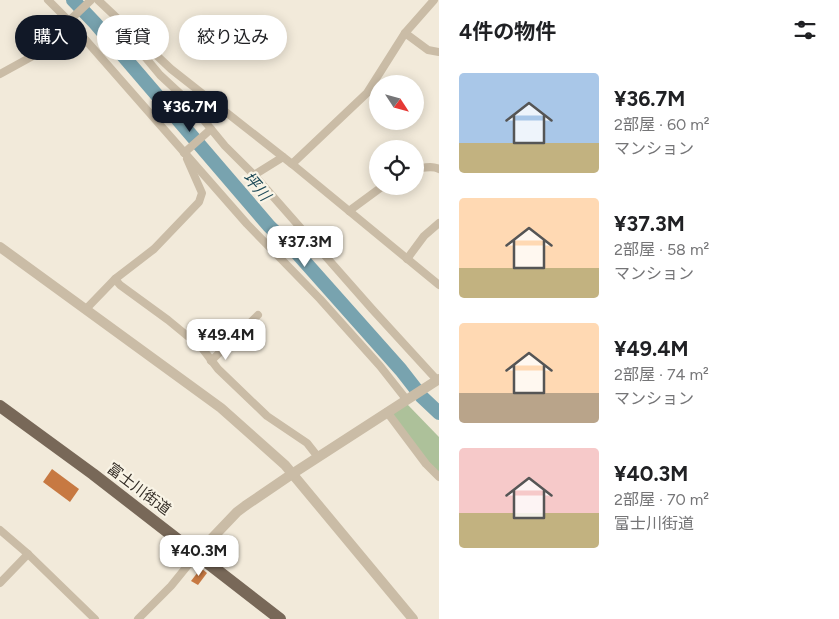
<!DOCTYPE html>
<html lang="ja">
<meta charset="utf-8">
<style>
:root{--surface:#fff;--page:#f6f6f6;--text:#202124;--muted:#757577;--accent:#111827}
body{margin:0;font-family:Figtree,"Noto Sans JP",sans-serif;background:var(--page);color:var(--text);height:100vh;display:flex;flex-direction:column;font-size:19px;white-space:nowrap}
*{box-sizing:border-box;margin:0}
p{font-size:16px;color:var(--muted)}
.icon{flex:none;width:28px;height:28px;fill:none;stroke:currentColor;stroke-width:2;stroke-linecap:round;stroke-linejoin:round}
.map{position:relative;flex:1;overflow:hidden}
.panel{display:flex;flex-direction:column;background:var(--surface);width:400px}
.panel>*{flex:none}
.banner{position:absolute;left:15px;top:15px;width:349px;height:45px;display:flex;gap:10px}
.needle{width:32px;rotate:126deg}
.fabs{position:absolute;left:369px;top:75px;display:grid;gap:10px}
.fabs a{display:grid;place-items:center;width:55px;height:55px;border-radius:50%;background:var(--surface);box-shadow:0 2px 12px #0003;font-size:25px}
.price{position:absolute;translate:-50% -42px;padding:0 11px;border-radius:10px;background:#fff;color:#222;font-size:16px;line-height:32px;filter:drop-shadow(0 1px 2px #0008)}
.price::after{content:'';position:absolute;left:50%;top:30px;width:15px;height:11px;margin-left:-8px;background:inherit;clip-path:polygon(0 0,100% 0,50% 100%)}
.price.current{background:var(--accent);color:#fff}
ul{padding:0;list-style:none}
li{display:flex;align-items:center;gap:15px;height:125px;padding:0 20px}
li span{display:grid;place-items:center;flex:none;width:140px;height:100px;border-radius:5px;color:#555}
li>.icon{margin-inline-start:auto}
span .icon{width:60px;height:60px;fill:#fffc;stroke-width:1}
li b{font-size:21px}
h2{display:flex;justify-content:space-between;align-items:center;height:60px;padding:0 20px;font-size:21px}
.tag{padding:0 18px;border-radius:22px;background:var(--surface);box-shadow:0 2px 12px #0003;font-size:18px;line-height:45px}
.tag.current{background:var(--accent);color:#fff}
main{display:flex;flex:1;min-height:0}
.map>svg:first-child{display:block}
.green{fill:#adc19a}
.lines{fill:none;stroke-linecap:round;stroke-linejoin:round}
.river{stroke:#78a3af;stroke-width:14}
.building{fill:#c77942}
.minor{stroke:#cabca6;stroke-width:8}
.tertiary{stroke:#cabca6;stroke-width:10}
.primary{stroke:#786858;stroke-width:12}
.labels{text-anchor:middle;stroke-width:4.5;stroke-linejoin:round;paint-order:stroke}
.street-label{font-size:15px;fill:#352e27;stroke:#f9f4e6}
.water-label{font-size:16px;font-style:italic;fill:#1c4957;stroke:#f9f4e6}
</style>
<main>
<div class="map">
<svg width="439" height="619" viewBox="0 0 439 619">
<rect width="100%" height="100%" fill="#f2eada"/>
<polygon class="green" points="407,404 439,437 439,475 391,414"/>
<g class="lines">
<polyline class="river" points="73,0 95,23 269,226 297,253 401,370 422,397 439,413"/>
</g>
<g class="building">
<polygon points="52,469 79,489 70,502 43,482"/>
<polygon points="201,568 207,573 198,585 191,581"/>
</g>
<g class="lines">
<g class="minor">
<polyline points="48,0 69,21 247,224 320,299 380,366 406,399"/>
<polyline points="98,0 171,69 292,164 439,285"/>
<polyline points="124,23 130,39 160,75 188,101 225,146 254,175 372,309 437,380"/>
<polyline points="405,33 428,50 439,52"/>
<polyline points="0,74 31,57 91,0"/>
<polyline points="184,153 211,129"/>
<polyline points="292,164 367,93 405,33 434,0"/>
<path d="M415,169C423,168 432,165 439,169"/>
<polyline points="254,175 283,157"/>
<polyline points="349,211 383,186"/>
<polyline points="407,259 424,236 439,223"/>
<polyline points="115,279 120,285 168,320 202,348 218,369 267,416 307,443 318,457"/>
<polyline points="86,309 115,279 154,249 199,202 202,193 187,159"/>
<polyline points="211,361 258,315"/>
<polyline points="387,412 426,464 439,477"/>
<polyline points="0,530 28,554 95,619"/>
<polyline points="0,583 28,554"/>
<polyline points="138,619 171,586 197,554"/>
</g>
<g class="tertiary">
<polyline points="0,247 221,408 285,465 413,619"/>
<polyline points="197,554 237,512 245,506 292,474 439,379"/>
</g>
<polyline class="primary" points="0,406 93,474 280,619"/>
</g>
<g class="labels">
<g class="street-label">
<text transform="translate(139 489) rotate(37)" y="5">富士川街道</text>
</g>
<g class="water-label">
<text transform="translate(257 186) rotate(49)" y="6">坪川</text>
</g>
</g>
</svg>
<div class="fabs">
<a><svg class="needle" viewBox="-14 -14 28 28"><path d="M0-13l5 13h-10z" fill="#e53935"/><path d="M0 13l5-13h-10z" fill="#757577"/></svg></a>
<a><svg class="icon" aria-label="locate" viewBox="0 0 24 24"><circle cx="12" cy="12" r="6"/><path d="M12 2v4M12 18v4M2 12h4M18 12h4"/></svg></a>
</div>
<b class="price current" style="left:190px;top:133px">¥36.7M</b>
<b class="price" style="left:305px;top:268px">¥37.3M</b>
<b class="price" style="left:226px;top:361px">¥49.4M</b>
<b class="price" style="left:199px;top:577px">¥40.3M</b>
<div class="banner">
<a class="tag current">購入</a>
<a class="tag">賃貸</a>
<a class="tag">絞り込み</a>
</div>
</div>
<section class="panel">
<h2>4件の物件<svg class="icon" aria-label="filters" viewBox="0 0 24 24"><path d="M4 7h16M4 17h16"/><circle cx="9" cy="7" r="2"/><circle cx="15" cy="17" r="2"/></svg></h2>
<ul>
<li><span style="background:linear-gradient(#a9c7e8 70%,#c2b280 0)"><svg class="icon" aria-label="home" viewBox="0 0 24 24"><path d="M3 11l9-7 9 7M6 9v11h12V9"/></svg></span><div><b>¥36.7M</b><p>2部屋 · 60 m²</p><p>マンション</p></div></li>
<li><span style="background:linear-gradient(#ffd9b3 70%,#c2b280 0)"><svg class="icon" aria-label="home" viewBox="0 0 24 24"><path d="M3 11l9-7 9 7M6 9v11h12V9"/></svg></span><div><b>¥37.3M</b><p>2部屋 · 58 m²</p><p>マンション</p></div></li>
<li><span style="background:linear-gradient(#ffd9b3 70%,#b9a48a 0)"><svg class="icon" aria-label="home" viewBox="0 0 24 24"><path d="M3 11l9-7 9 7M6 9v11h12V9"/></svg></span><div><b>¥49.4M</b><p>2部屋 · 74 m²</p><p>マンション</p></div></li>
<li><span style="background:linear-gradient(#f6c9c9 65%,#c2b280 0)"><svg class="icon" aria-label="home" viewBox="0 0 24 24"><path d="M3 11l9-7 9 7M6 9v11h12V9"/></svg></span><div><b>¥40.3M</b><p>2部屋 · 70 m²</p><p>富士川街道</p></div></li>
</ul>
</section>
</main>
